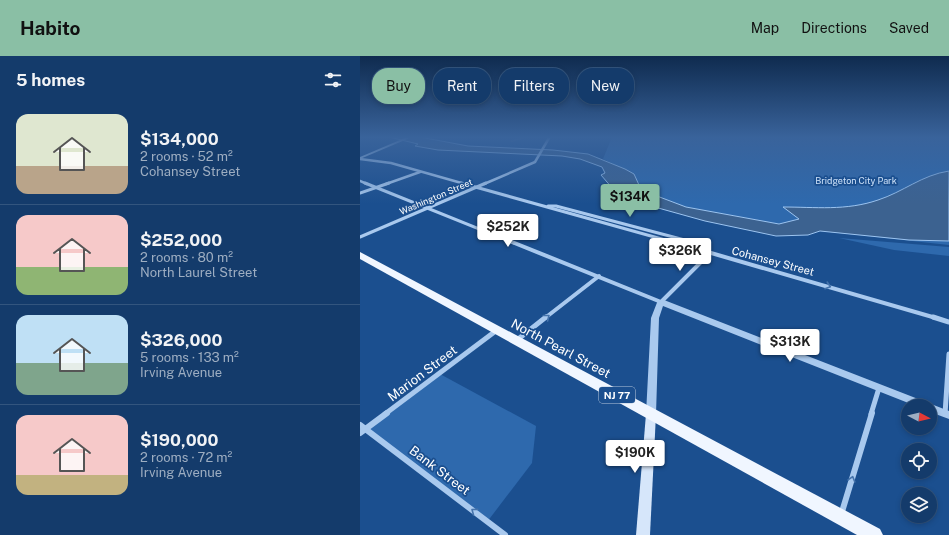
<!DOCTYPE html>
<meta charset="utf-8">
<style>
:root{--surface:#143b6b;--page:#214673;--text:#f1f3f6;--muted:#9dadc1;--line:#33557e;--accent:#8abfa5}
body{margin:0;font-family:"Public Sans",sans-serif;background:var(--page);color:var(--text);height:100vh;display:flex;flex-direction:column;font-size:15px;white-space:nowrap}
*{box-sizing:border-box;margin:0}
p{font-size:13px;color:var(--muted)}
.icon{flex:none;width:22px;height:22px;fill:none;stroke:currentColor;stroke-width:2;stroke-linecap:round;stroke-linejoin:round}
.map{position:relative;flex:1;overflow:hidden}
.panel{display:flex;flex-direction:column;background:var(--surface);width:360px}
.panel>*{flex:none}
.top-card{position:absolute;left:12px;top:12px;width:380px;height:36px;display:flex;gap:8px}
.needle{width:26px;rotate:97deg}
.tools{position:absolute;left:541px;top:343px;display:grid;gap:8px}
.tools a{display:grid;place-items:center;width:36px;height:36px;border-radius:50%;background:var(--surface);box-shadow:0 2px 6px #0003,0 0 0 1px var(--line);font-size:20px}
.price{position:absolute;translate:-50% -34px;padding:0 9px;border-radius:4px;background:#fff;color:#222;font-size:13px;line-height:26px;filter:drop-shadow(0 1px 2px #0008)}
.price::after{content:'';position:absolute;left:50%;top:24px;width:12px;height:9px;margin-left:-6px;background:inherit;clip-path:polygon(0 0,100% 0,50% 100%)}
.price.selected{background:var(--accent);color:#111}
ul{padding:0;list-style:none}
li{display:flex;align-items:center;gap:12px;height:100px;padding:0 16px}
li+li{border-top:1px solid var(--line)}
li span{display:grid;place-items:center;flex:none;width:112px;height:80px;border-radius:12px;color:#555}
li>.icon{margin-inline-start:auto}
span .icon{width:48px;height:48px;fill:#fffc;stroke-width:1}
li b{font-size:17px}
h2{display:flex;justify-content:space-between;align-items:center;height:48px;padding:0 16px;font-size:17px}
.chip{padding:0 14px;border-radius:16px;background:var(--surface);box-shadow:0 2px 6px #0003,0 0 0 1px var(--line);font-size:14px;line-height:36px}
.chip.selected{background:var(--accent);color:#111}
header{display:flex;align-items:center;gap:24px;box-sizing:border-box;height:56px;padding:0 20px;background:var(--accent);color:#111}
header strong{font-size:19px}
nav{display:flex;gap:22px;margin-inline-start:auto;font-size:14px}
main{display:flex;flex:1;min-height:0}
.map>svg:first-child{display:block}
.green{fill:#2e69ad}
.water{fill:#3c6290;stroke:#9cc4f0}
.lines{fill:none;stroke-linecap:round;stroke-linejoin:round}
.canal{fill:#3c6290;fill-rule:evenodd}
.minor-far4{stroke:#a9c9ee;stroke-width:2.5}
.minor-far3{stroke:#a9c9ee;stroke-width:3}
.minor-far2{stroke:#a9c9ee;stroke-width:4}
.minor-far1{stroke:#a9c9ee;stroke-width:5}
.minor{stroke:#a9c9ee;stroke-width:6}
.tertiary{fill:#a9c9ee;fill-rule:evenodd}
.secondary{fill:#d6e6fa;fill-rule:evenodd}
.primary{fill:#f0f6ff;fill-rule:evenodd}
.oneway{stroke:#4674ac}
.labels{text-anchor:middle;stroke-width:3.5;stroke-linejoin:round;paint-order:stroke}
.far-park-label{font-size:9px;fill:#cfe3fa;stroke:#1b4f8f}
.far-street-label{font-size:9px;fill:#fff;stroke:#1b4f8f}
.shield{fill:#1b4f8f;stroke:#bbcadd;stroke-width:1}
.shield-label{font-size:10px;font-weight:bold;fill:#fff}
.street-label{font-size:11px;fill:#fff;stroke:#1b4f8f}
.near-street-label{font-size:13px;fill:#fff;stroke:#1b4f8f}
</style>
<header>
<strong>Habito</strong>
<nav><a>Map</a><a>Directions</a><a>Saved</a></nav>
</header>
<main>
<section class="panel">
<h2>5 homes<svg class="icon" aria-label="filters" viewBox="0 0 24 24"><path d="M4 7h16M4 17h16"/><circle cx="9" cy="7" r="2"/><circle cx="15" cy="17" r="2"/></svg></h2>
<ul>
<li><span style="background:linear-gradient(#dfe7d0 65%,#b9a48a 0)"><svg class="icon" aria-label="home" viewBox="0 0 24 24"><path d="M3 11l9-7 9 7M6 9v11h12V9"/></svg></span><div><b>$134,000</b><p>2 rooms · 52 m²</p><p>Cohansey Street</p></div></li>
<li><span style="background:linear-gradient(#f6c9c9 65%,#8fb573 0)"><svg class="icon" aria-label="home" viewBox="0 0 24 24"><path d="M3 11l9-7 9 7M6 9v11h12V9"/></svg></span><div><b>$252,000</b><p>2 rooms · 80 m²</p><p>North Laurel Street</p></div></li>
<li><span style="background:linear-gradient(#bfe0f5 60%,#7fa58c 0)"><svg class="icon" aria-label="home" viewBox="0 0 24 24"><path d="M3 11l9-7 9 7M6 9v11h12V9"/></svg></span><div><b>$326,000</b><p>5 rooms · 133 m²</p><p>Irving Avenue</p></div></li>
<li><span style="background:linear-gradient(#f6c9c9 75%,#c2b280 0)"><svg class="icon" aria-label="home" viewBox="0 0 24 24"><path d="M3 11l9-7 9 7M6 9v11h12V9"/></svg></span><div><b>$190,000</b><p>2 rooms · 72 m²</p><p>Irving Avenue</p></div></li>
</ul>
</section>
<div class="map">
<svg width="589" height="479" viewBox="0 0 589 479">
<rect width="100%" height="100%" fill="#1b4f8f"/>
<g class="green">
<polygon points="252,81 589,81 589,189 460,175 440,163 419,168 326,151 289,137 279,129 273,118 243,103"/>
<polygon points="479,182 589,191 589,200 534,194"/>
<polygon points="80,318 176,370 172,407 127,466 6,373"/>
</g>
<path class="water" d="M29,81H60L108,90L193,94L228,98L265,113L274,118L279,129L289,137L326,151L419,168L439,163L423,151C455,151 486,155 518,144C543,136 562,119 589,115V185L549,184L460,175L448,179L416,180L345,165L273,145L253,133L241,119L245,117L242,111L220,103L202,100L78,94L55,90L58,88Z"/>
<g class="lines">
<polygon class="canal" points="162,81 168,81 152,86 150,85"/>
<g class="minor-far4">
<polyline points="0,103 31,107 105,128"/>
<polyline points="0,125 7,128"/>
<polyline points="26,128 60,116"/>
<polyline points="124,128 175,106 189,82"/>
</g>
<g class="minor-far3">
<polyline points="5,127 154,187"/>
<polyline points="101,127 316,187"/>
<polyline points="0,137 29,127"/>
<polyline points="188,150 196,150 336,187"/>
<polyline points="0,181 126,127"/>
</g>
<g class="minor-far2">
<polyline points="152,186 301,246 350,197"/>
<polyline points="313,186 576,262"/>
<polyline points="333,186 340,188 348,195"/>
<polyline points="185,262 239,220"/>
</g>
<g class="minor-far1">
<polyline points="573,261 589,266"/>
<polyline points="157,284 186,261"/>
<polyline points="25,358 137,274"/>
<polyline points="511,358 519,332"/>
<polyline points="585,358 589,298"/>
</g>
<g class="minor">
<polyline points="0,369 145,479"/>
<polyline points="0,377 27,357"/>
<polyline points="481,459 512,357"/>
</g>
<g class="tertiary">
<polygon points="47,81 52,81 0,103 0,101"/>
<polygon points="145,81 218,81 216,82 147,82"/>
<polygon points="298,244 304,244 589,355 589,363 570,356 570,350 556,350 303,250 299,262 296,358 294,361 291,362 288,361 286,358 291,262"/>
</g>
<polygon class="secondary" points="291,353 295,355 296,358 290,479 276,479 286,358 287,355"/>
<polygon class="primary" points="0,196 520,473 523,479 497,479 0,203"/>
</g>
<defs><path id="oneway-chevron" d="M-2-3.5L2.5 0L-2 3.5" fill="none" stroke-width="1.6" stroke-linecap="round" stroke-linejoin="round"/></defs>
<g class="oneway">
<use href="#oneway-chevron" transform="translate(468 230) rotate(18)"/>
<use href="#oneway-chevron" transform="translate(187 261) rotate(-38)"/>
<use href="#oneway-chevron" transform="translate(492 423) rotate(-74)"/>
<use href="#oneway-chevron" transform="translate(114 455) rotate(-143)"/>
</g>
<linearGradient id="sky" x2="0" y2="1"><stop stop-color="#0f2b4f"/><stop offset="0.55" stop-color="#39639b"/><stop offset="1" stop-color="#39639b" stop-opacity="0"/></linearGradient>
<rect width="589" height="148" fill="url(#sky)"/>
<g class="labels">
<g class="far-park-label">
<text x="496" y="128">Bridgeton City Park</text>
</g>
<g class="far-street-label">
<text transform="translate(76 141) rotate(-23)" y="3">Washington Street</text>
</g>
<rect class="shield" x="239" y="331" width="36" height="16" rx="3"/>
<g class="shield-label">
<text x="257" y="343">NJ 77</text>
</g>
<g class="street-label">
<text transform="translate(413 205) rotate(15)" y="4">Cohansey Street</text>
</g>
<g class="near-street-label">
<text transform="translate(201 292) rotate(28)" y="5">North Pearl Street</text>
<text transform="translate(62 317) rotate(-37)" y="5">Marion Street</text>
<text transform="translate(80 414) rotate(37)" y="5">Bank Street</text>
</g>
</g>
</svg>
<div class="tools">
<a><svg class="needle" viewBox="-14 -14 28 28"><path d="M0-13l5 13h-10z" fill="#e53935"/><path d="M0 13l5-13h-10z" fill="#9dadc1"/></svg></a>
<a><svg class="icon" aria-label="locate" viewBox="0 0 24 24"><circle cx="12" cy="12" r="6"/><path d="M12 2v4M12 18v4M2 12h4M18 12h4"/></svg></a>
<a><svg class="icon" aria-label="layers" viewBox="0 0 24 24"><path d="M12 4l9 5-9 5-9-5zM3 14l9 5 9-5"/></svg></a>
</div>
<b class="price selected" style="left:270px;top:162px">$134K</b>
<b class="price" style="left:148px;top:192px">$252K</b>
<b class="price" style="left:320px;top:216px">$326K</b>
<b class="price" style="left:430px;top:307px">$313K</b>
<b class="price" style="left:275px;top:418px">$190K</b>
<div class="top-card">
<a class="chip selected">Buy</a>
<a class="chip">Rent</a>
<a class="chip">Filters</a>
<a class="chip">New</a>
</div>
</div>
</main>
